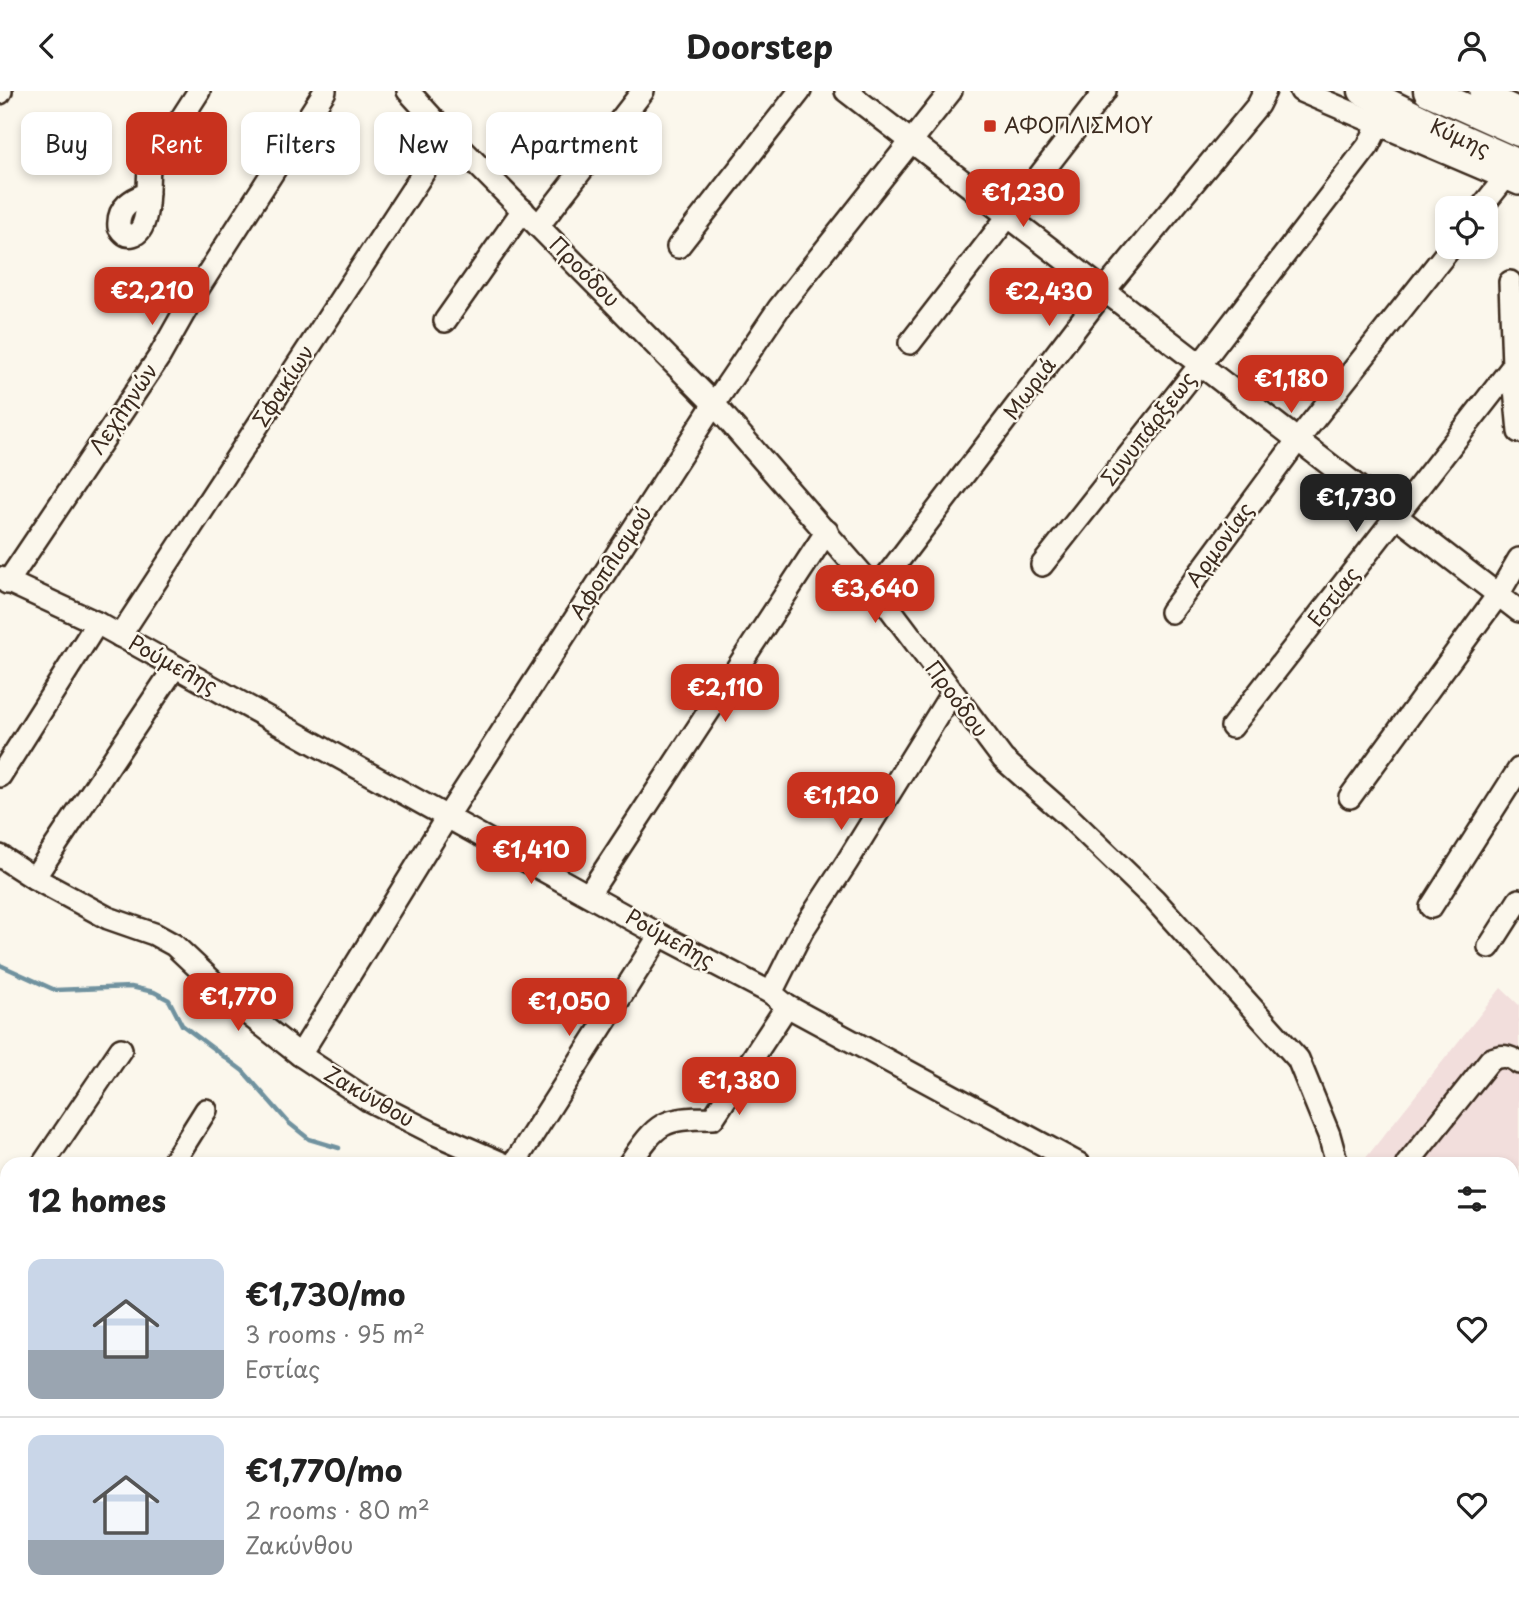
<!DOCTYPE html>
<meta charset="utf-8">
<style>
:root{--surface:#fff;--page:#f6f6f6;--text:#222;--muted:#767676;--line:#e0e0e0;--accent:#c8321e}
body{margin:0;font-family:"Playpen Sans",sans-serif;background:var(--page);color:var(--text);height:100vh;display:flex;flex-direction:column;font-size:26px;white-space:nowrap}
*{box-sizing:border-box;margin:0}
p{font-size:23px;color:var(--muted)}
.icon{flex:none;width:38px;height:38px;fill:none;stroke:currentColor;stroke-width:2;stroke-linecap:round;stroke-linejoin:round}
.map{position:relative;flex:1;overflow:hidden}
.sheet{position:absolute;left:0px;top:1066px;width:1519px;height:450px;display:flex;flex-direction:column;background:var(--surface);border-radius:21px 21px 0 0;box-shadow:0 4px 10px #0003}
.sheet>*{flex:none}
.guide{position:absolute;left:21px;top:21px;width:700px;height:63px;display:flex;gap:14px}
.tools{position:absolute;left:1435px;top:105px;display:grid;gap:14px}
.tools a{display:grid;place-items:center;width:63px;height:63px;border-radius:14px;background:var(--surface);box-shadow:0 4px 10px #0003;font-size:35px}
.price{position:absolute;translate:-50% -60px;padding:0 16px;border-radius:14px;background:var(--accent);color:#fff;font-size:23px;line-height:46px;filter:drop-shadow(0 2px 4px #0008)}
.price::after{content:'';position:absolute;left:50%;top:42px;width:21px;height:16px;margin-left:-10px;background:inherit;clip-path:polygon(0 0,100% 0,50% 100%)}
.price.selected{background:#222;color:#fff}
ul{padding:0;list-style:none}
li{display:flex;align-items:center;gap:21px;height:175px;padding:0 28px}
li+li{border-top:2px solid var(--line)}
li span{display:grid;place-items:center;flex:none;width:196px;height:140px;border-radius:14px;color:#555}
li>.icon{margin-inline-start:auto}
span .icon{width:84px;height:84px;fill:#fffc;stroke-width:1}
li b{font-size:30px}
h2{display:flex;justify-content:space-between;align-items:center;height:84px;padding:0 28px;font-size:30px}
.tag{padding:0 24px;border-radius:14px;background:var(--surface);box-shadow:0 4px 10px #0003;font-size:24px;line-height:63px}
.tag.selected{background:var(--accent);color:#fff}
header{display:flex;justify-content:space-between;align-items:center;height:91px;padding:0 28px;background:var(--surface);font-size:32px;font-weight:700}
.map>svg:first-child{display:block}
.built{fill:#f2dedc}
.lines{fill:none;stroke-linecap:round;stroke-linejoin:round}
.stream{stroke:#70929f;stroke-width:4.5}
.minor-casing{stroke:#3b2a1e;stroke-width:26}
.major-casing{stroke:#3b2a1e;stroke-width:33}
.minor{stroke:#fbf7ec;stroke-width:21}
.major{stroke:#fbf7ec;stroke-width:28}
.poi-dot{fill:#c8321e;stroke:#fbf7ec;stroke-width:2.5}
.labels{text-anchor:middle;stroke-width:5;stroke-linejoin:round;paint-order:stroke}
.poi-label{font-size:21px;fill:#3b2a1e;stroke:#fbf7ec;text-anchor:start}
.street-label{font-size:21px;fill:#3b2a1e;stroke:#fbf7ec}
</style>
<header><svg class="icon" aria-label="back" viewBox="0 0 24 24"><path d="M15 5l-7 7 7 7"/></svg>Doorstep<svg class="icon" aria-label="person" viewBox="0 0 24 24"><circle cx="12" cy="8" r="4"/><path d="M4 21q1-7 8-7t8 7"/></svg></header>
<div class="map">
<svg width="1519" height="1515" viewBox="0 0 1519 1515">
<rect width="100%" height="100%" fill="#fbf7ec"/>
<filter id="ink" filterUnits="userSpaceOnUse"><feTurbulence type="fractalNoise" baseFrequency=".0143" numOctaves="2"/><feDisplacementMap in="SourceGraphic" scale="14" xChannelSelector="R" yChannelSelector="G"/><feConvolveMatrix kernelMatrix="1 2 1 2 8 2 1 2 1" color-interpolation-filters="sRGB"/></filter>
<g filter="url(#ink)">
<polygon class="built" points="1501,897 1519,914 1519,1414 1512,1399 1512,1073 1361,1073"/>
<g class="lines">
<polyline class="stream" points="0,874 55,899 131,896 154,901 169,909 182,934 243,980 289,1032 309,1048 339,1057"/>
<g class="minor-casing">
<g id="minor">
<polyline points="408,0 448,44 714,313 876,499 1003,668 1071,728 1154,808 1298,968 1329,1044 1337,1073"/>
<polyline points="846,0 1519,520"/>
<polyline points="1301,0 1519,93"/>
<polyline points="1480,0 1519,18"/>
<polyline points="0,2 1,0"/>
<path d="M148,102C132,108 117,116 119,136C122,141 126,146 133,144C151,139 147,93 149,78L199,0"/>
<polyline points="1481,117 1505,87"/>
<polyline points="539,134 643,0"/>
<polyline points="678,156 800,0"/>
<polyline points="1510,191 1513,275 1519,341"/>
<polyline points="445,230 523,119"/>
<polyline points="910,252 1105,0"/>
<polyline points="1042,474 1200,274 1368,55 1379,33"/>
<polyline points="0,487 97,532 660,844 771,902 787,915 1079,1073"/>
<polyline points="7,492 159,266 194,204 325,0"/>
<polyline points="876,499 1104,200 1258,14 1265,0"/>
<polyline points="1171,521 1297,350 1451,156"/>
<polyline points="120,545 448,44"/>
<polyline points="1232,636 1513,275"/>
<polyline points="0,685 97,532"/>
<polyline points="1350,706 1498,504 1519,468"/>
<polyline points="0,765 34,787 108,827 154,843 174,854 244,920 300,964 368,1009 433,1042 504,1073"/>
<polyline points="34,787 175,576"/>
<polyline points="589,803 827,440"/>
<polyline points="1431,816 1519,678"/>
<polyline points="1489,856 1519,809"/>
<polyline points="771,902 802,840 847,771 951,603"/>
<polyline points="300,964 447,726 714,313 779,217 951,0"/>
<polyline points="43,1073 121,958"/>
<polyline points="172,1073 206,1019"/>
<polyline points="514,1073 660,844"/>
<path d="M629,1073C658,1031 662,1027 713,1027L787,915"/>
<path d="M1407,1073L1490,969C1502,963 1509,965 1519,972"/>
<polyline points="0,1136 7,1126"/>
<polyline points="0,1305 7,1309"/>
<polyline points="0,1334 7,1324"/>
<polyline points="1512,1362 1519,1377"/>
<polyline points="1512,1420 1519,1435"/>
<polyline points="1117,1508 1119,1515"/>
<polyline points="1216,1508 1223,1515"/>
<polyline points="116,1515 120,1508"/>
<polyline points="517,1515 522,1508"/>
<polyline points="842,1515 847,1508"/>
<polyline points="1293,1515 1298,1508"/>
<polyline points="1389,1515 1394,1508"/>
</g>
</g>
<g class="major-casing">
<g id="major">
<polyline points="1363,0 1436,36 1519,73"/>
<polyline points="1428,0 1519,41"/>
</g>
</g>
<use href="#minor" class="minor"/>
<use href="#major" class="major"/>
</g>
</g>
<rect class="poi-dot" x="983" y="28" width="14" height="14" rx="3.5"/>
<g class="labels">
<g class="poi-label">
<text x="1004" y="42">ΑΦΟΠΛΙΣΜΟΥ</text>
</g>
<g class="street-label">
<text transform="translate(1460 47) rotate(24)" y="7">Κύμης</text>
<text transform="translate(584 181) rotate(45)" y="7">Προόδου</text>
<text transform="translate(284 295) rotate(-57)" y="7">Σφακίων</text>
<text transform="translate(1030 298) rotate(-53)" y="7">Μωριά</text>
<text transform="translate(124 318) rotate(-56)" y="7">Λεχληνών</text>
<text transform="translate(1149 338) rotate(-52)" y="7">Συνυπάρξεως</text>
<text transform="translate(1220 454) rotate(-54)" y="7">Αρμονίας</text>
<text transform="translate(611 472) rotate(-57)" y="7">Αφοπλισμού</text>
<text transform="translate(1334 506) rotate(-52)" y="7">Εστίας</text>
<text transform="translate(173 574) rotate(29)" y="7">Ρούμελης</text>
<text transform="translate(956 608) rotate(53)" y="7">Προόδου</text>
<text transform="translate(670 848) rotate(29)" y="7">Ρούμελης</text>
<text transform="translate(369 1006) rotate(30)" y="7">Ζακύνθου</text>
</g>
</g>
</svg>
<div class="tools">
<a><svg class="icon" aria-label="locate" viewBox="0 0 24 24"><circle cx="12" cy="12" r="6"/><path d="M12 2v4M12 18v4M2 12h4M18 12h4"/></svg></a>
</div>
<b class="price" style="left:1023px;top:138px">€1,230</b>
<b class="price" style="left:152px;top:236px">€2,210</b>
<b class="price" style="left:1049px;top:237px">€2,430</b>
<b class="price" style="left:1291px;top:324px">€1,180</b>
<b class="price selected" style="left:1356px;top:443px">€1,730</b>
<b class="price" style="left:875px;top:534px">€3,640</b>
<b class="price" style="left:725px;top:633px">€2,110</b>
<b class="price" style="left:841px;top:741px">€1,120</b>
<b class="price" style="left:531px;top:795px">€1,410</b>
<b class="price" style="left:238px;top:942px">€1,770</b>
<b class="price" style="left:569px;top:947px">€1,050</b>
<b class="price" style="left:739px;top:1026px">€1,380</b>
<div class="guide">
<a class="tag">Buy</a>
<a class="tag selected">Rent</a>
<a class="tag">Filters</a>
<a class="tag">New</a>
<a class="tag">Apartment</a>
</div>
<section class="sheet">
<h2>12 homes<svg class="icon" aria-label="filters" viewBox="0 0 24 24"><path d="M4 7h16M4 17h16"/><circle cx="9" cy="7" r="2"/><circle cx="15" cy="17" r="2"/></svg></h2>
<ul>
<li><span style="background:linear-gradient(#c9d6e8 65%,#9aa5b1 0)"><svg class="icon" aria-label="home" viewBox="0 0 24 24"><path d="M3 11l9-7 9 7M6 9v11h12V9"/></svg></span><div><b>€1,730/mo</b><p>3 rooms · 95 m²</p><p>Εστίας</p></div><svg class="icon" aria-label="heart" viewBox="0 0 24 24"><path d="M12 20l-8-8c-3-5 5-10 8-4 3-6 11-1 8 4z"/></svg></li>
<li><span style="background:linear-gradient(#c9d6e8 75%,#9aa5b1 0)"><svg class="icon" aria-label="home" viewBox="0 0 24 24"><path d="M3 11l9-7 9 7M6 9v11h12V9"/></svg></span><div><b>€1,770/mo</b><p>2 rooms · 80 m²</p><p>Ζακύνθου</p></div><svg class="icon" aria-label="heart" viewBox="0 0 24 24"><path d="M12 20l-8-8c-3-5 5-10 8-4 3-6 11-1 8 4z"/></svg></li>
</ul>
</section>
</div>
